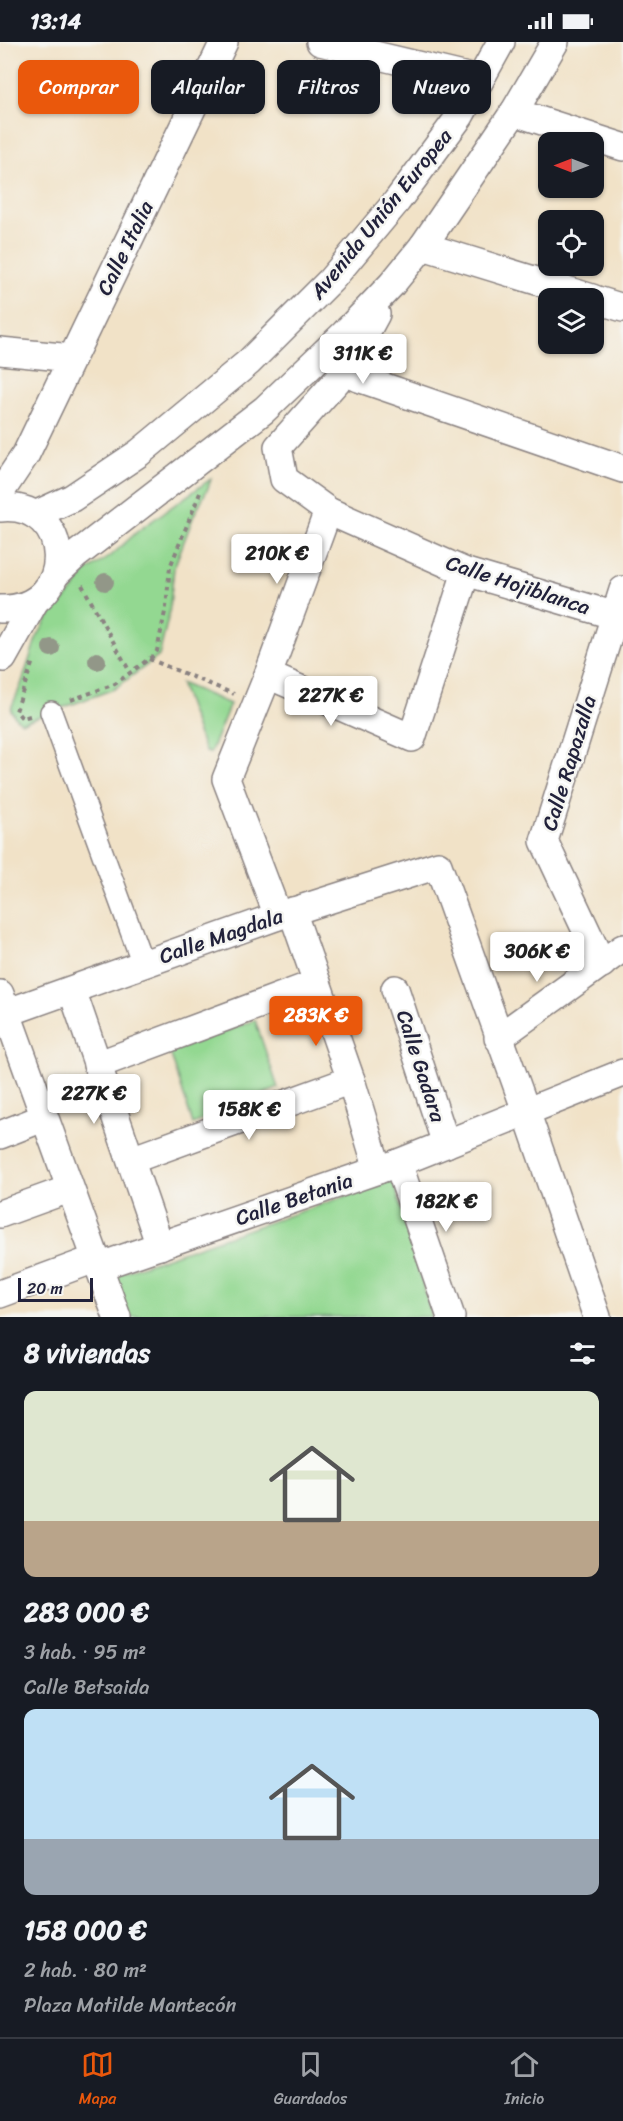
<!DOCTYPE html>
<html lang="es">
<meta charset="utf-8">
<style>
:root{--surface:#171b24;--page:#20242c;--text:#f1f3f6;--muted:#9ea1a6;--line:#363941;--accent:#ea580c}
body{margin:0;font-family:Sriracha,sans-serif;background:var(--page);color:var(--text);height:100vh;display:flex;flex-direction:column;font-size:22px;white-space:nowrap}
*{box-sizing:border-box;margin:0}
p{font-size:20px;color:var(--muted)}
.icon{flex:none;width:33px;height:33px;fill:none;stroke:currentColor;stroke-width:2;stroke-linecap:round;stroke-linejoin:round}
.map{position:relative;height:1275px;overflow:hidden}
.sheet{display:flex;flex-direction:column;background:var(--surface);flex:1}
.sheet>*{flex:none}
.hud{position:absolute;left:18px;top:18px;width:588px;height:54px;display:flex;gap:12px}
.needle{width:39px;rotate:270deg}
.controls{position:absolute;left:538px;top:90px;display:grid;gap:12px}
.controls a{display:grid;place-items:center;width:66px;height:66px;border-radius:12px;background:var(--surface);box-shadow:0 2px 4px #0004;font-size:30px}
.scale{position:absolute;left:18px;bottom:15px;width:75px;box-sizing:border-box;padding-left:6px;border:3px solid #22223b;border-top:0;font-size:16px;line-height:21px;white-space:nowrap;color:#22223b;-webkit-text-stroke:4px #f6f6f2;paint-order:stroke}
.price{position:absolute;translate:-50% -51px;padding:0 14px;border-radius:6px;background:#fff;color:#222;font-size:20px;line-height:39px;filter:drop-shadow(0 2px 3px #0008)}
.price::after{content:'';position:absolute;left:50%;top:36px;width:18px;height:14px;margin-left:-9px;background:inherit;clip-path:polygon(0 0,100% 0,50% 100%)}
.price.selected{background:var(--accent);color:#fff}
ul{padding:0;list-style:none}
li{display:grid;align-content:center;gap:12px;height:318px;padding:0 24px}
li span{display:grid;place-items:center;height:186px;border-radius:12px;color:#555}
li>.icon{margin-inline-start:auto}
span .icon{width:108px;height:108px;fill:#fffc;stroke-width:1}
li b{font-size:26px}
h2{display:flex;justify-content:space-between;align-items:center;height:72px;padding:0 24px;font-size:26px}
.chip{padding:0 21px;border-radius:12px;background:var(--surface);box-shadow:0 2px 4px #0004;font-size:21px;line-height:54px}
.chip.selected{background:var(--accent);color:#fff}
.status{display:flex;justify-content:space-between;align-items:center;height:42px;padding:0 30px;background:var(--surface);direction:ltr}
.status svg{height:16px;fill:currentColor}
.dock{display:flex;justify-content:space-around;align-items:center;height:84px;border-top:2px solid var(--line);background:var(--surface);font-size:16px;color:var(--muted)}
.dock a{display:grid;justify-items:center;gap:3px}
.dock .selected{color:var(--accent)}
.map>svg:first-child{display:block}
.green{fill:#93d891;stroke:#5a7d66;stroke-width:1.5}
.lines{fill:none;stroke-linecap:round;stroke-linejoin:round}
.pedestrian-casing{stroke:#8a8281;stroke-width:24}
.minor-casing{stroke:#8a8281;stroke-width:30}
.path{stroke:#8a8281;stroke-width:4;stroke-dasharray:4.5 4.5;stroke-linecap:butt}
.pedestrian{stroke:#fff;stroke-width:21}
.minor{stroke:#fff;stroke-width:27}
.tree{fill:#929788}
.labels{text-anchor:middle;stroke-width:5;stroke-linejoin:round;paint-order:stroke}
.street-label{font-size:21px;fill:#22223b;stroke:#f6f6f2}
</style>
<div class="status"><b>13:14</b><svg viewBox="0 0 49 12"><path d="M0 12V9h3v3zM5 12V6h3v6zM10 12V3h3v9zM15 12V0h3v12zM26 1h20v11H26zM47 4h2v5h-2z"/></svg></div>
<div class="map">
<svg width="623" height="1275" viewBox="0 0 623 1275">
<rect width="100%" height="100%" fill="#f6f6f2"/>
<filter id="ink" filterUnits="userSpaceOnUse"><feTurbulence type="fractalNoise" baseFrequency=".0167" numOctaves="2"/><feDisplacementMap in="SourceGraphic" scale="12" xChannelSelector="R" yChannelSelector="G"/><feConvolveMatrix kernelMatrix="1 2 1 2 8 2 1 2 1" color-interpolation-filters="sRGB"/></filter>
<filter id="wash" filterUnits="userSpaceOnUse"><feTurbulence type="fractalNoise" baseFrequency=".008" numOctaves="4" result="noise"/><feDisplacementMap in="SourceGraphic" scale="24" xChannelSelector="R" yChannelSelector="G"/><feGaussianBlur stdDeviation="1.35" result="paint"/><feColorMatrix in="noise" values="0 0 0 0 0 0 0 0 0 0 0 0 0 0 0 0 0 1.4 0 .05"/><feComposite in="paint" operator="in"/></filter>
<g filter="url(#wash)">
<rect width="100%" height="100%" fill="#f1e2c7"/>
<g class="green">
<polygon points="211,437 208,446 194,473 174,526 169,572 159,614 114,647 26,679 22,680 16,676 11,668 12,664 21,643 36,597 48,576 71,551 86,530 113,512 139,488"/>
<polygon points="180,641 230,662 210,711 206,710 203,704"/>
<polygon points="255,978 278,1046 193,1082 170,1010"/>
<polygon points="393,1138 432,1275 128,1275 112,1234"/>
</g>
</g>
<g filter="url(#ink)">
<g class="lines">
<g class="pedestrian-casing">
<polyline id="pedestrian" points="51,670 143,922"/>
</g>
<g class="minor-casing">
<g id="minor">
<polyline points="320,0 480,38"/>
<polyline points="514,70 623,105"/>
<polyline points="423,204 592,256"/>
<polyline points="594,257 623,266"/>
<polyline points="376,272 344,331 278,405 284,437 328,469 466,530 623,576"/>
<polyline points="0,309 72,316"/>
<polyline points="344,331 623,427"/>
<polyline points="0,451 26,412 224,0"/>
<path d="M0,466C74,458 79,569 0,567"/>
<polyline points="35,473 72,456 139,411 249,320 331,238 397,159 460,74 501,0"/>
<polyline points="56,532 76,513 264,368 345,291 392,242 423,204 514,70 555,0"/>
<polyline points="3,616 35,559"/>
<polyline points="268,633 412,696 466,530"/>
<polyline points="292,869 351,1038 378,1128"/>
<polyline points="278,874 226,737 268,633 328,469"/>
<polyline points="602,922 544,799 623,548"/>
<polyline points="395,947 446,1102"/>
<polyline points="72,948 160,1204"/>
<polyline points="0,952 117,1275"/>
<polyline points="6,971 278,874 438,823 526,1069 597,1275"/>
<polyline points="498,996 623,906"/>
<polyline points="97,1023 317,941"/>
<polyline points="0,1093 43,1076"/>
<polyline points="131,1118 351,1038"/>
<polyline points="398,1121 451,1275"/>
<polyline points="0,1172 69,1147"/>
<polyline points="98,1225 398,1121 623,1031"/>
<polyline points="0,1252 95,1217"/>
</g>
</g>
<g class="path">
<polyline points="82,543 130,630"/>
<polyline points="149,617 234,652"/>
<polyline points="71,658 115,642 154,613 157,609 166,565 170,525 200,451"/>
<polyline points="30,674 22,676 16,669 33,619"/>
</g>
<use href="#pedestrian" class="pedestrian"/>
<use href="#minor" class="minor"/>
</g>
<g class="tree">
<circle cx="105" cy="540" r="9"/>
<circle cx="51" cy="606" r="9"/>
<circle cx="97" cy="619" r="9"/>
</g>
</g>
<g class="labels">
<g class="street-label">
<text transform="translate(381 172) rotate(-51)" y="7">Avenida Unión Europea</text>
<text transform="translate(125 206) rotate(-64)" y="7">Calle Italia</text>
<text transform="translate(518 543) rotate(18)" y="7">Calle Hojiblanca</text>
<text transform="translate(569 721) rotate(-73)" y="7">Calle Rapazalla</text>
<text transform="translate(221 894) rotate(-19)" y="7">Calle Magdala</text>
<text transform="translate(421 1024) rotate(72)" y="7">Calle Gadara</text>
<text transform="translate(294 1157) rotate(-19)" y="7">Calle Betania</text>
</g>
</g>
</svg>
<div class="controls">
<a><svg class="needle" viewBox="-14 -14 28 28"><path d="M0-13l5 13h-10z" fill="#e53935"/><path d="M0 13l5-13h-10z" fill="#9ea1a6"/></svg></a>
<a><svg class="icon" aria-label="locate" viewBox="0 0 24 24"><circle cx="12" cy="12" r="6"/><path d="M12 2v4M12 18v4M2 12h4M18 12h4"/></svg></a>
<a><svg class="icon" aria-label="layers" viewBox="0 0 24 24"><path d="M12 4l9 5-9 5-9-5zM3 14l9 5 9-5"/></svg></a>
</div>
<div class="scale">20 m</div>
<b class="price" style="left:363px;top:343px">311K €</b>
<b class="price" style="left:277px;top:543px">210K €</b>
<b class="price" style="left:331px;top:685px">227K €</b>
<b class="price" style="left:537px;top:941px">306K €</b>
<b class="price selected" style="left:316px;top:1005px">283K €</b>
<b class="price" style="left:94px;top:1083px">227K €</b>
<b class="price" style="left:249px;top:1099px">158K €</b>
<b class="price" style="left:446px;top:1191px">182K €</b>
<div class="hud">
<a class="chip selected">Comprar</a>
<a class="chip">Alquilar</a>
<a class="chip">Filtros</a>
<a class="chip">Nuevo</a>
</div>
</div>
<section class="sheet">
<h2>8 viviendas<svg class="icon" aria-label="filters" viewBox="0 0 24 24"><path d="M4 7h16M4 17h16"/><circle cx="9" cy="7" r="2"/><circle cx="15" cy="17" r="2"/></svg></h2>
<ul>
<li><span style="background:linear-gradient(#dfe7d0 70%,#b9a48a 0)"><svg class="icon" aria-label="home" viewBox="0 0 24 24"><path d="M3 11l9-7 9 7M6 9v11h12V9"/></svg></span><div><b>283 000 €</b><p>3 hab. · 95 m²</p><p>Calle Betsaida</p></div></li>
<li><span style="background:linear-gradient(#bfe0f5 70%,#9aa5b1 0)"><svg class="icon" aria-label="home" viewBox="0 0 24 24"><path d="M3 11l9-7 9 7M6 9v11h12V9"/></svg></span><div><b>158 000 €</b><p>2 hab. · 80 m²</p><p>Plaza Matilde Mantecón</p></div></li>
</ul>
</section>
<nav class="dock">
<a class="selected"><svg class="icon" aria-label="map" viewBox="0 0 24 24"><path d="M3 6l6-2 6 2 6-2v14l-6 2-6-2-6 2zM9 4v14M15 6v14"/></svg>Mapa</a>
<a><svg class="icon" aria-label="saved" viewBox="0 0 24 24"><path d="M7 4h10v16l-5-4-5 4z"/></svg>Guardados</a>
<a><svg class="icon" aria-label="home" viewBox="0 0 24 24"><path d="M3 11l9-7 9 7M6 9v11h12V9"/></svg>Inicio</a>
</nav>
